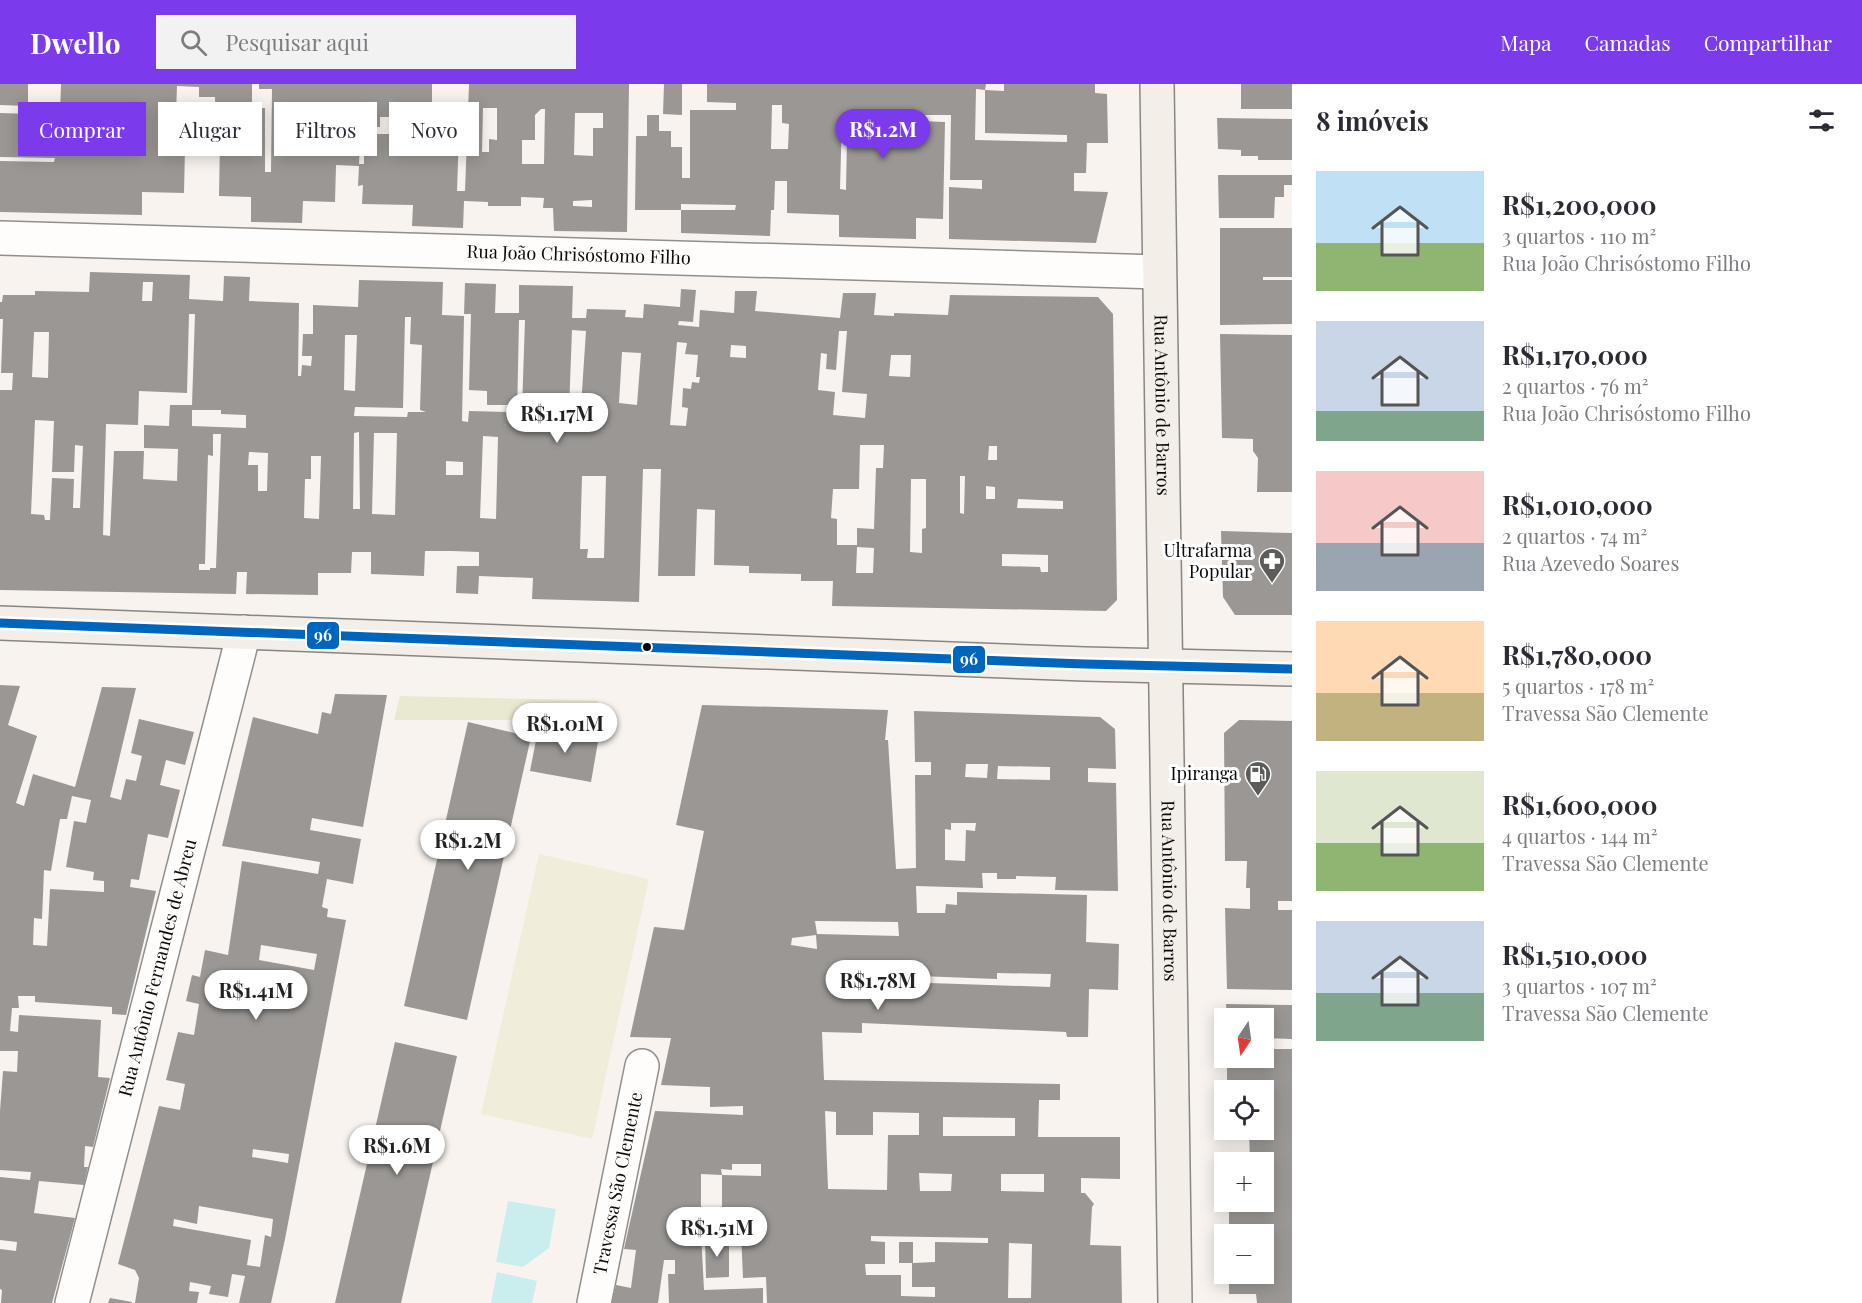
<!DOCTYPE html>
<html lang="pt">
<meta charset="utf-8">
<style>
:root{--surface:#fff;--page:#f2f2f3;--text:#2b2b33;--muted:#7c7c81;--accent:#7c3aed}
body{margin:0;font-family:"Playfair Display",serif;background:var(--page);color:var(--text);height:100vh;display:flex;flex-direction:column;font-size:22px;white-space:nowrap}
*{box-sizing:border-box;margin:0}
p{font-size:20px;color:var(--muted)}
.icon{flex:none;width:33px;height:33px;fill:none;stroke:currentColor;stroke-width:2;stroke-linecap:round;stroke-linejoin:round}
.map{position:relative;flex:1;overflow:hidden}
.sheet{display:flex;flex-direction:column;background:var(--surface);width:570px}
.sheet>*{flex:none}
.top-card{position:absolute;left:18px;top:18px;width:570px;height:54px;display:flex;gap:12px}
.needle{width:39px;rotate:193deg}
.fabs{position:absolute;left:1214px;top:924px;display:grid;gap:12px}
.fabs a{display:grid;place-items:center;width:60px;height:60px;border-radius:0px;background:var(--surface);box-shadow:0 3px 15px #0003;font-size:30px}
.price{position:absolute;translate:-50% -51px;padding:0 14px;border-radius:21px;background:#fff;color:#222;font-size:20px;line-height:39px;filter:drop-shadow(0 2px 3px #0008)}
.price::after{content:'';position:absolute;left:50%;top:36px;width:18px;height:14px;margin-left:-9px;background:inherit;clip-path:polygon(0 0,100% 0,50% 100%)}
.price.current{background:var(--accent);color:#fff}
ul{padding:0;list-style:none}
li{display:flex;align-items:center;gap:18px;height:150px;padding:0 24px}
li span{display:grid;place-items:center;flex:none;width:168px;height:120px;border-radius:0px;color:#555}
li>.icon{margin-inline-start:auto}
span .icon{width:72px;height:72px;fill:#fffc;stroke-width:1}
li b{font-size:26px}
h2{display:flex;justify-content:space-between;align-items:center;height:72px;padding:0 24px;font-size:26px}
.pill{padding:0 21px;border-radius:0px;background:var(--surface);box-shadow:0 3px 15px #0003;font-size:21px;line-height:54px}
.pill.current{background:var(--accent);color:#fff}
header{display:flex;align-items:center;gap:36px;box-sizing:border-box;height:84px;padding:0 30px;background:var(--accent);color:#fff}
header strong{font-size:28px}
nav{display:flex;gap:33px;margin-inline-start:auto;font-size:21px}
.search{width:420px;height:54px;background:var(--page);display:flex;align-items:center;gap:15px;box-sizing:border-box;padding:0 21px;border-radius:0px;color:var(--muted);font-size:22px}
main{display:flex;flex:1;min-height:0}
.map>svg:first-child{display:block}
.green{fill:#e9e9d1}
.pitch{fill:#f0eeda}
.water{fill:#c9eeed}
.building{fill:#9a9794;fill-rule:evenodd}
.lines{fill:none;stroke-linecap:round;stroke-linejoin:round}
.street-casing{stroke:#918f8d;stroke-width:36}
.secondary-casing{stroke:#888683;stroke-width:36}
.street{stroke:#fefdfc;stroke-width:33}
.secondary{stroke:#f3eee8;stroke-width:33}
.bus-1-casing{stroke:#fff;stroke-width:14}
.bus-1{stroke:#0065bd;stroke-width:9}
.bus-dot{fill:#0a0a0a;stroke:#fff;stroke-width:2}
.labels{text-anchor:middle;stroke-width:6;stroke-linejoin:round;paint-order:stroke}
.street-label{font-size:18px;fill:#0a0a0a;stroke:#fff}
.poi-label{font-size:18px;fill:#0a0a0a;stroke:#fff;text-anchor:end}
.line-badge{stroke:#fff;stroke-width:2}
.badge-label{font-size:16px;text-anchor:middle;font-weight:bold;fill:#fff}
</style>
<header>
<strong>Dwello</strong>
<div class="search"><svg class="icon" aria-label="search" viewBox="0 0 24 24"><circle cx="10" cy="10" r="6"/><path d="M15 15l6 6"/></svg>Pesquisar aqui</div>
<nav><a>Mapa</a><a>Camadas</a><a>Compartilhar</a></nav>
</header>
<main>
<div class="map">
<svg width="1292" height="1219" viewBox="0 0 1292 1219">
<rect width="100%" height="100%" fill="#f8f3ee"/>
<polygon class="green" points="400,612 579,616 599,617 588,636 394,636"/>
<polygon class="pitch" points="539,770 649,795 592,1055 481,1030"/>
<g class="water">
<polygon points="508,1117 556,1125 549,1164 523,1183 496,1178"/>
<polygon points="497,1188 537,1197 532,1219 491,1219"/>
</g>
<g class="building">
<polygon points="0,0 28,0 28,22 0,21"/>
<path d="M61,0H252V24H265V88H271L272,5H259V0H432V18L460,20L457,107H465L469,0H629L627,148L554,147L553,124H543L544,114L521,113V122H488V118L464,117L463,144L412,142L413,121L362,120L363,101L358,102L359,82L336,81L335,118L303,117L302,139L251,138V113L219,112L220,57H216L215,13H199V3L177,2L176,31H198L197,64L185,63L184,109L142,108V131L0,128V77L54,78L55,74L0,73V29L60,31ZM483,24H497V56L489,55V68H482ZM541,25H545L544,80H522V56H535V31ZM575,29H603V44H593V72L574,71ZM380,33H392V50H373L374,43H380ZM360,57H364V80H359ZM592,116V123L573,122V117Z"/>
<polygon points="664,0 682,0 682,31 663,30"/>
<path d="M707,0H986L985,6L976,5L975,56L1067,58V51L985,49V6L1004,7V0H1095V9L1107,10L1108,59H1087L1086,89H1074V107L1108,108L1096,159L949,155V103L982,105V96H950L951,31H919V37L945,38L943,135L916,134V155L839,153V131L787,129V97H775L774,126H771L770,152L681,149V126H735L736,121L681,120V126H635L636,52H647V31H659V47H671V63H682V94H690V26H736V19L707,18ZM772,21H782V39L789,40L788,65H771ZM842,32L868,33L869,36L896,37V54L847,53L846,106L840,105Z"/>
<rect x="1241" y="0" width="51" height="25"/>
<polygon points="1217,34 1292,35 1292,76 1258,76 1258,72 1241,72 1241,66 1218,65"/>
<polygon points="1218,91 1292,91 1292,101 1284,101 1284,113 1275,113 1274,134 1219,134"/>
<polygon points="1220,144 1292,144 1292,193 1263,193 1263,196 1292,196 1292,240 1220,241"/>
<path d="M90,188L190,191L189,215L223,217L224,192L250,193L249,217L299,219L298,292H301L302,281L311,282L312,272H302L303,250H313V221L358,223L359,196L443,198L442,231L464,232L462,337L468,338L469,327L507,328L508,321H487V307L469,306L471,230H464L465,199L496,200L495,229H519V201L573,202L572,234H586L587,225L626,226L625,233L643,234L644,220L680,223L681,205L696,206L693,238L679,237L678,241L699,243L700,226L734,229L735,207H757L755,227L840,234L843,209H876L874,231L894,232V229L948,231L950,211L1098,213L1113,230L1117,516L1106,527L832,522L833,497H801V490L749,489V482L714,481L715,426L697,425L695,492H658L661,385H643L639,518L532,515L533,494L479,492L478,510L456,509L457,482H479V468L452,467H425L424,492L371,490V468H352L351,489H318V511L246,510L247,488H237L236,510L0,506V306H12L13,289H1L3,235H0V218H2L3,211H35V207L89,208ZM143,198H153L152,217H142ZM189,230H195L192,321H170L169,342L144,341V364L178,365L177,397L143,395L144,367H114L110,452L103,451L106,340L138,341L139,307L187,309ZM405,233H411L410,260L422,261L420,326L426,328H408L407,333L354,332L355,323L403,324ZM519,236H525L522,325L569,326L572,246L586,247L581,322H591L588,341H569V333L517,332ZM839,247H847L842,308L867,310L865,334L833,331L835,308L818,306L821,269L827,270L826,285L836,286ZM34,248H49L48,294L32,293ZM345,251H357L355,307L344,306ZM677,258L687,259L685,270L698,271L696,293H700L699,299L692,298L691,305L683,304L682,323L688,324L686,342L670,341ZM731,261L746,262V274L730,273ZM622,268L641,269L637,321L619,319ZM891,271H911L910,293L889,292ZM192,326H221V330L246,331V344L192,342ZM35,336L54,337L52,388H74L75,361L83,362L80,424H73L74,395L52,394L50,436H45L44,431L31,430ZM359,348L360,425H353L354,349ZM374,349H397L395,431L372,430ZM213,350H221L216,484H210V486H199V480H205L208,371L213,372ZM483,352L498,353L496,435L480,434ZM860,361H884L883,384H876L874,445L857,444V461H837V435L831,434L833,405H859ZM989,362H997V376H988ZM249,368L268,369L267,407H258V381H248ZM311,372H321L319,435L304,434L305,395H311ZM446,377L463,378V391H446ZM582,392H606L604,474H587L588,465H580ZM960,392H965L964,430L960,429ZM911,395H926V444L922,445V469L910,468ZM986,402L995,403V415H986ZM1018,415L1063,417V425L1017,424ZM857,463L874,464L873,489H856ZM1002,470L1048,471V488H1041L1040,483L1002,482Z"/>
<polygon points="1220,250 1292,251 1292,408 1257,408 1258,374 1253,367 1253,355 1222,354"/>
<polygon points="1221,447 1292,449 1292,531 1235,531 1223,513"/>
<path d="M0,601L20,602L8,641L37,652L16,719L24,722L33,690L75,703L102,603L136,604L110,713L121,716L126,695L136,697L142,672L131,669L139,635L194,648L185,681L166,676L160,701L180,706L168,754L148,750L139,796L131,795L130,803L156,807L126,931L112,930V923L35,918V912H18L19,924H12L10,947L18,948L19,931L101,936L98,993L110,994L93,1063L85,1062L84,1083H88L84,1101L39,1097L34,1129L75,1134L52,1219H1L2,1206L0,1205V1165L16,1167L17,1158L0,1156V1093L30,1096L31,1088L0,1086V1027L3,987L17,988L18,967H0ZM72,712L91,716L86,739L74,737L66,783L94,788L93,796L104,797V808L50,805L47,862L33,861L34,834L42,835L44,786L51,787L60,735H67Z"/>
<path d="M335,610L387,611L363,743L312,734L310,746L361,755L353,800L327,795L322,823L328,825L327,833L346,836L285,1155L271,1219H239L245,1192L232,1190L228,1213L209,1210L211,1202L190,1198L189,1207L199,1208L197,1219H135L139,1194L135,1186L118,1180L159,1022L180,1026L185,1000L166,996L178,948L194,951L199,920L186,917L192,891L200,893L205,866L228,871L242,777L318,790L320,778L222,762L253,633L318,650L322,628L331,630ZM261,861L317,870L314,886L259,876ZM253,1065L289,1070L288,1079L252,1073ZM199,1122L273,1135L271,1153L265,1151L260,1183L247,1181L251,1156L173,1142L174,1135L197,1140Z"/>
<path d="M702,621L888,626L885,656H888L896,785L916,784L915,691H931V678H915L914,627L1100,633L1115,645L1116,685L1088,684V698L1116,699L1118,807L1055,806L1056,793L1016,792V795H997V789H982L983,804L916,802L917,829H945L946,820L957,821V808L1087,811L1086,858L1119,860L1118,906L1089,905L1088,953H1067L1066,948L862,939V949L822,948L824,996L1060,1000V1016H1039L1038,1053H1120V1095L1081,1094V1109H1085L1094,1120L1092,1123L1090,1161L1121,1162L1122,1219H767L766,1193L743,1194L741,1148H722V1091L761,1092V1080H732V1086L721,1085L722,1091L701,1090V1148L704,1206L763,1204V1219H669L668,1190H675V1176H664L658,1219H612L616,1201L631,1204L636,1166L624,1165L655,1027L743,1031V1022L710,1023V1003L661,1001L671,954L630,953L654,843L684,846L704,747L676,741ZM966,680H988L987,694L965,693ZM998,682L1050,683V696L997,695ZM951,739H976L975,747L966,746L965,777L945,776V745L951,746ZM815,837L898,838L899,852L817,850ZM816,851L817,865L791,861L792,854ZM841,889L997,895V889L1051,890L1050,903L841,896ZM825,1027L836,1028V1051H873V1028L919,1029V1051H888L887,1106L828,1105ZM943,1033L1015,1034V1052H943ZM919,1089L952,1090L951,1107H920ZM1001,1090H1044V1108L1001,1107ZM871,1152L988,1154V1159L935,1158V1178L913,1179V1158H899V1179H912V1203H935V1213L901,1212V1191H866L865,1180H885V1158L871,1157ZM1009,1159L1032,1160L1031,1214H1008Z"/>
<polygon points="1239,636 1292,637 1292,817 1278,817 1278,826 1292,826 1292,906 1227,905 1225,824 1250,825 1250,804 1246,804 1247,777 1225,777 1224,649"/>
<polygon points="468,638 531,653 467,936 404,922"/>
<polygon points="539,641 599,652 591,698 530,687"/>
<polygon points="1226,920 1292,921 1292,955 1263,954 1263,934 1227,934"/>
<polygon points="395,958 457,972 401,1219 335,1219"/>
<polygon points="1263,965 1292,965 1292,1219 1257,1219 1256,1210 1229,1210 1229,1190 1263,1190 1263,1150 1229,1150 1229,1118 1263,1118 1263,1099 1273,1099 1272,1077 1250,1077 1249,1046 1263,1046 1263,1006 1227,1006 1227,974 1263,974"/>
<polygon points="705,1155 729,1155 729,1193 706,1194"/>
<polygon points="110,1214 132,1218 132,1219 108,1219"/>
</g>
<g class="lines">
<g class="street-casing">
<g id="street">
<path id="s1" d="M0,154L1159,188"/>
<path id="s2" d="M72,1219L244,548"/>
<path id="s3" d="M594,1219L642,982"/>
</g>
</g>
<g class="secondary-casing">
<g id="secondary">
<path id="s4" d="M1157,0L1175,1219"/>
<polyline points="0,539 1085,580 1292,585"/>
</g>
</g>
<use href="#street" class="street"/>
<use href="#secondary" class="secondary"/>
<g class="bus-1-casing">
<polyline id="bus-1" points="0,539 1085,580 1292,585"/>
</g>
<use href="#bus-1" class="bus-1"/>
</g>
<defs>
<g id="pharmacy-pin" transform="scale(1.35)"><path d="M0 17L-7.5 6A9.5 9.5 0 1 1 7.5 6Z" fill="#5d5c5a" stroke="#fff"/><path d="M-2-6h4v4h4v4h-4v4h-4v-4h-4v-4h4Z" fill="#fff"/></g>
<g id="fuel-pin" transform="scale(1.35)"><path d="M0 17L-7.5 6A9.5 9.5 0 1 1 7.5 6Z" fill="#5d5c5a" stroke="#fff"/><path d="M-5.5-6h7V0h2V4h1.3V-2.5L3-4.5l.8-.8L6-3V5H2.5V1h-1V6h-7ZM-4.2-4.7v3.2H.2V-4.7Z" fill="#fff"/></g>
</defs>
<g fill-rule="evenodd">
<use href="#pharmacy-pin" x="1272" y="477"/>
<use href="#fuel-pin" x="1258" y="690"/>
</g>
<circle class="bus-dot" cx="647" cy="563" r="5"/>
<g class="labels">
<g class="street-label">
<text dy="6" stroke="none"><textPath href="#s1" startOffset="579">Rua João Chrisóstomo Filho</textPath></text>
<text dy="6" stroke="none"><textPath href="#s4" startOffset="321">Rua Antônio de Barros</textPath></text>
<text dy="6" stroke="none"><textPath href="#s4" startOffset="807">Rua Antônio de Barros</textPath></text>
<text dy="6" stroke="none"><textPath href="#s2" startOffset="346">Rua Antônio Fernandes de Abreu</textPath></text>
<text dy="6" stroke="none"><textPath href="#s3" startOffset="122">Travessa São Clemente</textPath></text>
</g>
<g class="poi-label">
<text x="1252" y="473">Ultrafarma<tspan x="1252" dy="21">Popular</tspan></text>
<text x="1238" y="696">Ipiranga</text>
</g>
</g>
<g class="line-badge">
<rect x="306" y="537" width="34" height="29" rx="6" fill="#0065bd"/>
<rect x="952" y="561" width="34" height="29" rx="6" fill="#0065bd"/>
</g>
<g class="badge-label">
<text x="323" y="557">96</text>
<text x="969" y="581">96</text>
</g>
</svg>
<div class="fabs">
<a><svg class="needle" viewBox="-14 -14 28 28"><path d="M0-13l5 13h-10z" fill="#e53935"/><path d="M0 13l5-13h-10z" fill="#7c7c81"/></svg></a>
<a><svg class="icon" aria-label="locate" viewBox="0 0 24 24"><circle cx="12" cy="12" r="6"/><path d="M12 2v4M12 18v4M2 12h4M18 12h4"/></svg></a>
<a>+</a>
<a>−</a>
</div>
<b class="price current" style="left:883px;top:76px">R$1.2M</b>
<b class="price" style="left:557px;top:360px">R$1.17M</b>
<b class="price" style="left:565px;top:670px">R$1.01M</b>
<b class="price" style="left:468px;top:787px">R$1.2M</b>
<b class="price" style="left:878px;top:927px">R$1.78M</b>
<b class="price" style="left:256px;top:937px">R$1.41M</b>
<b class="price" style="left:397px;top:1092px">R$1.6M</b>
<b class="price" style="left:717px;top:1174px">R$1.51M</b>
<div class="top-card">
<a class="pill current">Comprar</a>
<a class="pill">Alugar</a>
<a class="pill">Filtros</a>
<a class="pill">Novo</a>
</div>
</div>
<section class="sheet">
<h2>8 imóveis<svg class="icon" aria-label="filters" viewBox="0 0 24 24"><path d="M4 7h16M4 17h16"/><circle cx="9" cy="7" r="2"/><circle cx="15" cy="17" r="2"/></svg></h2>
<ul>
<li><span style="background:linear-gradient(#bfe0f5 60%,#8fb573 0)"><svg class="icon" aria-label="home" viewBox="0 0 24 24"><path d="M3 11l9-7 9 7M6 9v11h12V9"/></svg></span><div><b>R$1,200,000</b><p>3 quartos · 110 m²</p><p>Rua João Chrisóstomo Filho</p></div></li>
<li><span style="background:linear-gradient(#c9d6e8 75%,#7fa58c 0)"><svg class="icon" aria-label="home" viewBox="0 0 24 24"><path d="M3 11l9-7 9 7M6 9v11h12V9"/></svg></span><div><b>R$1,170,000</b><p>2 quartos · 76 m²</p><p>Rua João Chrisóstomo Filho</p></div></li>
<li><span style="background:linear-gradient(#f6c9c9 60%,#9aa5b1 0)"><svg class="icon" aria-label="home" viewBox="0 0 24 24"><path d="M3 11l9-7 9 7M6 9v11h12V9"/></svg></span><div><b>R$1,010,000</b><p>2 quartos · 74 m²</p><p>Rua Azevedo Soares</p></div></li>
<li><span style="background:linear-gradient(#ffd9b3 60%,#c2b280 0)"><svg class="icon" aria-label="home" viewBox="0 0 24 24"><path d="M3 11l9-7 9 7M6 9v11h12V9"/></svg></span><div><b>R$1,780,000</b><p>5 quartos · 178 m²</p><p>Travessa São Clemente</p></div></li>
<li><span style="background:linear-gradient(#dfe7d0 60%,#8fb573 0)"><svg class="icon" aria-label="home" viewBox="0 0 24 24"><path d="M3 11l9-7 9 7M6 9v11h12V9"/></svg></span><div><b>R$1,600,000</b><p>4 quartos · 144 m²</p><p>Travessa São Clemente</p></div></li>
<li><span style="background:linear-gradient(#c9d6e8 60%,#7fa58c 0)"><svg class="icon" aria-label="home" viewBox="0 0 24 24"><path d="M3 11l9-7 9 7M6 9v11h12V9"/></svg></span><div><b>R$1,510,000</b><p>3 quartos · 107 m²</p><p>Travessa São Clemente</p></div></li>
</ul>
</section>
</main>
